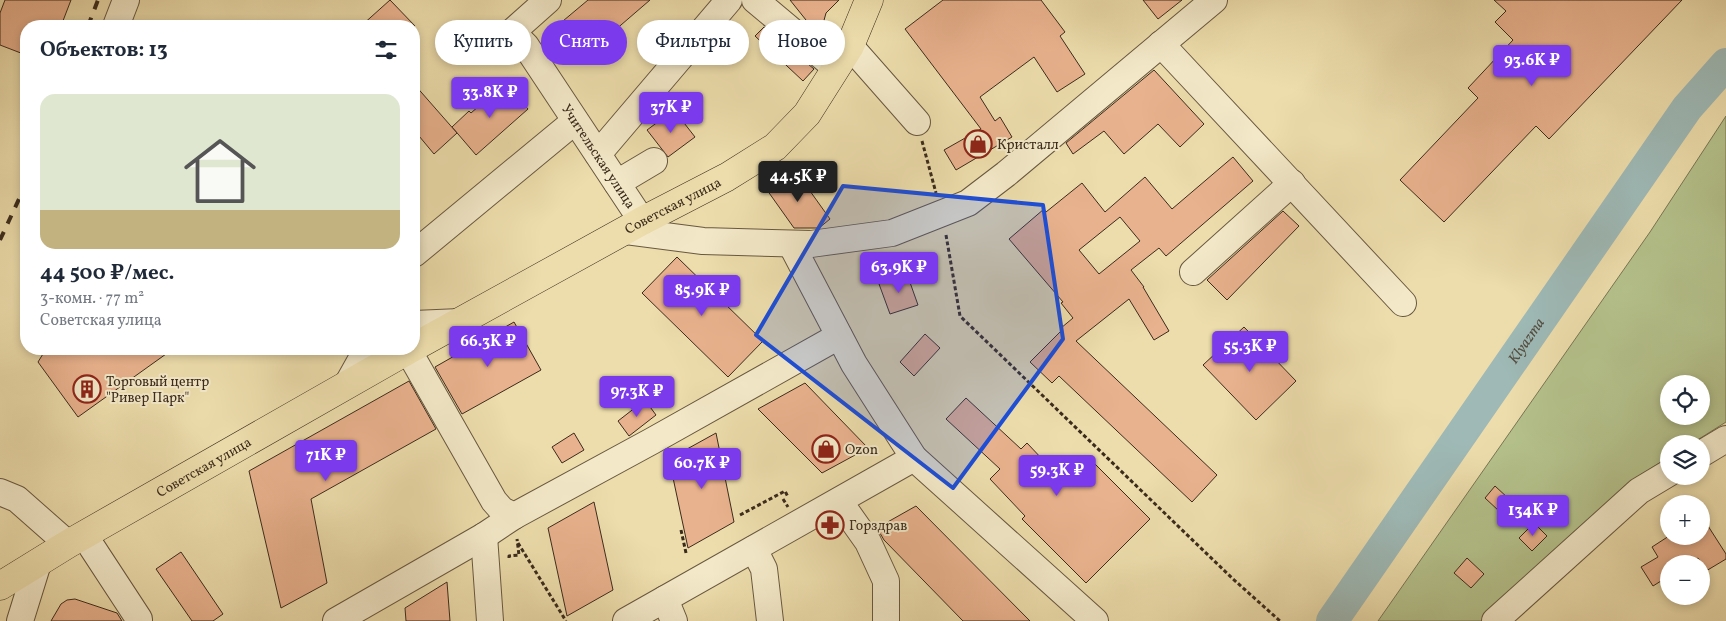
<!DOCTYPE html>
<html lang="ru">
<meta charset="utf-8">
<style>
:root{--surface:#fff;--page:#f2f2f3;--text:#1f2937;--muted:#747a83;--line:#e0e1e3;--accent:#7c3aed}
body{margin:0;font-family:Vollkorn,serif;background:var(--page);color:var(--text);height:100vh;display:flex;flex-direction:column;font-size:19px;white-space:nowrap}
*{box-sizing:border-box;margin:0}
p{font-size:16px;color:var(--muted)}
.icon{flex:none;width:28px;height:28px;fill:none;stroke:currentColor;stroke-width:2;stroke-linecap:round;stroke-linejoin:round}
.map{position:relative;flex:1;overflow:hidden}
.panel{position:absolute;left:20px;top:20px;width:400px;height:335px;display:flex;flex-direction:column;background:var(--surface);border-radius:20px;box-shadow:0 2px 8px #0003}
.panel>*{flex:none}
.guide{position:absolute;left:435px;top:20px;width:475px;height:45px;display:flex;gap:10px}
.controls{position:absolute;left:1660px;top:375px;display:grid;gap:10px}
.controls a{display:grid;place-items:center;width:50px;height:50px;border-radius:50%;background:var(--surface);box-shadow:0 2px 8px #0003;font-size:25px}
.price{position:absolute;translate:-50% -42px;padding:0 11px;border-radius:5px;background:var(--accent);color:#fff;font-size:16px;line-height:32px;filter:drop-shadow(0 1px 2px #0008)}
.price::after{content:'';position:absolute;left:50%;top:30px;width:15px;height:11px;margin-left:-8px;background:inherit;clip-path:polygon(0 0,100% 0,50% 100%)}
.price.current{background:#222;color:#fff}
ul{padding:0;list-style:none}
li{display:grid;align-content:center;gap:10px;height:265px;padding:0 20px}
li+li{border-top:1px solid var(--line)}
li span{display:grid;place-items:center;height:155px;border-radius:15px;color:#555}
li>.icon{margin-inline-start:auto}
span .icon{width:90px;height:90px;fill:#fffc;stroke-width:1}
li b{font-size:21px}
h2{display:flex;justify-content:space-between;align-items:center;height:60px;padding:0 20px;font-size:21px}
.tag{padding:0 18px;border-radius:22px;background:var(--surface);box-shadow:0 2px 8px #0003;font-size:18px;line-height:45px}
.tag.current{background:var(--accent);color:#fff}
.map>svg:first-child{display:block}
.green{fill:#b5c28c;stroke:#787654;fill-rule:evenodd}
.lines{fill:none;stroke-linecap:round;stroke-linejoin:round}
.river{stroke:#9eb9b6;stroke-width:32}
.building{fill:#e9b28e;stroke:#3b2b1c;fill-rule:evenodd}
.minor-casing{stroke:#685840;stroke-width:28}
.major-casing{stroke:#3b2b1c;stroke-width:29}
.path{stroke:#3b2b1c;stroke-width:3;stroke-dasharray:4 2.5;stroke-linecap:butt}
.minor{stroke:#f3e9c9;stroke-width:26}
.major{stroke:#edddac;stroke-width:28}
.rail{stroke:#3b2b1c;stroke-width:4;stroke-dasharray:9 9;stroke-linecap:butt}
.marked{fill:#1d4ed8;fill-opacity:0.2;stroke:#1d4ed8;stroke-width:4;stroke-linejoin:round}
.labels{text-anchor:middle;stroke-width:4;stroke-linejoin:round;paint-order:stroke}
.poi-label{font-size:14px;fill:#3b2b1c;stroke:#f3e9c9;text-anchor:start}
.street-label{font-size:14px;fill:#3b2b1c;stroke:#f3e9c9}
.water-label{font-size:15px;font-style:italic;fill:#544e42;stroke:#f3e9c9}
</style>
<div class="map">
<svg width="1726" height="621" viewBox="0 0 1726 621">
<rect width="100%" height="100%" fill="#edddac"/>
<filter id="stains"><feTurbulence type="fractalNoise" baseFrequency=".004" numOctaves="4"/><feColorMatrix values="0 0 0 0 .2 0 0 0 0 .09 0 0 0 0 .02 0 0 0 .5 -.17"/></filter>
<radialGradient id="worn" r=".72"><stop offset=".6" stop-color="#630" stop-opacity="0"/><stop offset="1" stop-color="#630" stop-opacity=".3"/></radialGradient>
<path class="green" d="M1726,116V422L1691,444H1669V457L1629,482L1483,621H1378L1650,232ZM1669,384H1701V416H1669Z"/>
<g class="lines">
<path class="river" id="s1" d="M1332,621L1687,108L1726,64"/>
</g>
<g class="building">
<polygon points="5,0 71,0 61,26 26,26 26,55 0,45 0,13"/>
<polygon points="390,0 415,26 361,26"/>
<polygon points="588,0 650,0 578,62 551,31"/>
<polygon points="790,0 839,0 826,13 820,35 814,30"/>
<polygon points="943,0 1041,0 1065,32 1060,36 1085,74 1057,92 1034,57 980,97 995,121 1000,117 1012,137 956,170 944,150 981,129 905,29"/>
<polygon points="1143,0 1182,0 1158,19"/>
<polygon points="1494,0 1682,0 1549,139 1536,126 1444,222 1400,180 1478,98 1468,88 1513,40 1495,22 1506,11"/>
<polygon points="764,27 814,69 803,81 755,36"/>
<polygon points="1154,70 1204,124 1180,147 1158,124 1124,154 1104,131 1073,154 1066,143"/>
<polygon points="505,83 528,109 476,155 452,127 469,111 471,113"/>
<polygon points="414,84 457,133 434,154 414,130"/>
<polygon points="674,110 695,137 668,157 647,130"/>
<path d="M1233,157L1253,181L1166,256L1159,248L1131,270L1144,287H1143L1169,331L1154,340L1129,299L1076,341L1217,475L1192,502L1059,376L1052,383L1030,362L1062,330L1061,328L1073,318L1061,303L1063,302L1009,239L1044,209L1046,212L1082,183L1105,212L1145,177L1172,209ZM1120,217L1140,241L1099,274L1079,250Z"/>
<polygon points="795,170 830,219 819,228 794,228 767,190"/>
<polygon points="1283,211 1299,226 1227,300 1207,280"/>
<polygon points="677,257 763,341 728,377 642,293"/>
<polygon points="907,274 918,305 890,314 879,284"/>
<polygon points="514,322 541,370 462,414 435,367"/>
<polygon points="1244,327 1296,381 1256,420 1203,365"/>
<polygon points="925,334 940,348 914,376 900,362"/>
<polygon points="46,349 173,349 78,417 38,362"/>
<polygon points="409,381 436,429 311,499 327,583 281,608 249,471"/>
<polygon points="805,383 868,448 822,473 758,409"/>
<polygon points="966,398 1021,449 1027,443 1061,479 1086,455 1150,519 1086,583 1022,519 1025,516 990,479 1000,469 946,419"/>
<polygon points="645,400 656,415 629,436 618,421"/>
<polygon points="574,433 584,450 562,463 552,447"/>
<polygon points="716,433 734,522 688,548 669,459"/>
<polygon points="1495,486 1509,499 1499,511 1485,498"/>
<polygon points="594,502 613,590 567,616 548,528"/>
<polygon points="916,506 1030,621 963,621 884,540 877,528"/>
<polygon points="1701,515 1726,554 1726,559 1706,571 1698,558 1688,564 1669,564 1669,576 1653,586 1641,567 1658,557 1652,547 1669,536 1679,536 1682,542 1691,536 1701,536"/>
<polygon points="1534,523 1547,536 1532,551 1519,538"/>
<polygon points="181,552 223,614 213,621 192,621 156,569"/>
<polygon points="1467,558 1484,574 1471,588 1454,573"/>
<polygon points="447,582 450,621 406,621 405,608"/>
<polygon points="75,599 117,613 122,621 51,621 61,604 67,600"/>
</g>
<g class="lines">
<g class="minor-casing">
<g id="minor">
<path id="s2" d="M548,0L512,32L526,46L642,221"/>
<polyline points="755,0 836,68"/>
<polyline points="116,26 126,0"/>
<polyline points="1161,44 1403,303"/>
<polyline points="850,46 917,122"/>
<polyline points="598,154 729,0"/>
<polyline points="617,183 654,161"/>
<polyline points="626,231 703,241 811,244 892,233 968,203 1006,174 1214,0"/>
<polyline points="791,244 854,364 914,458 1095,621"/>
<polyline points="414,254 575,121"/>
<polyline points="1193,272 1292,183"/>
<polyline points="414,324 460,322"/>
<polyline points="408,350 494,501 502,510 514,516 652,441 839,336"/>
<polyline points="348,383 367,349"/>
<polyline points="1701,454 1726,439"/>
<polyline points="0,492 17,499 68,544"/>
<polyline points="839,501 868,542 886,581 886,621"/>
<polyline points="84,535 139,619 139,621"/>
<polyline points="484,536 490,621"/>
<polyline points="754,549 764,569 770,621"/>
<polyline points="665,599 674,621"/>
<polyline points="20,621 38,563"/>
<polyline points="336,621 484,536 514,516"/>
<polyline points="626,621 914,458"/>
<polyline points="1495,621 1639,491 1669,473"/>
</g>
</g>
<g class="major-casing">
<g id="major">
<path id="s3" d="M414,347L642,221L727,177L775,147L807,114L850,46L869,0"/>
<path id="s4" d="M0,586L68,544L410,349"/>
</g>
</g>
<g class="path">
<polyline points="922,141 936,193"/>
<polyline points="946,235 960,316 1233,579 1280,621"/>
<polyline points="783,499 788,507"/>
<polyline points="740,515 785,491 788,497"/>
<polyline points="681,530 686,553"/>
<polyline points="518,543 566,621"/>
<polyline points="509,558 509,556 519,555 517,539"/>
</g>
<use href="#minor" class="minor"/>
<use href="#major" class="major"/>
<g class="rail">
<polyline points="88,26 98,0"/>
<polyline points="0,240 26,184"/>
</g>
</g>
<path class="marked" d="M843,186L1043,205L1063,339L953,488L756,335Z"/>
<defs>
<g id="shop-ring" transform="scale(1.4375)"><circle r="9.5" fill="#f3e9c9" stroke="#8f2418" stroke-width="1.5"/><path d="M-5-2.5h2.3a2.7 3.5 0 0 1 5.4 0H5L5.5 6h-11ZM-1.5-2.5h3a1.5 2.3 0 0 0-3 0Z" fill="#8f2418"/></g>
<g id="building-ring" transform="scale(1.4375)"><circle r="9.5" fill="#f3e9c9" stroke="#8f2418" stroke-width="1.5"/><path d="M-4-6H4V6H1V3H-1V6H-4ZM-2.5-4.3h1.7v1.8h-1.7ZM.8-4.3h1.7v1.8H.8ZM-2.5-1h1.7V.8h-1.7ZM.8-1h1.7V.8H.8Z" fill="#8f2418"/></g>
<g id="pharmacy-ring" transform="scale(1.4375)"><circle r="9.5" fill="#f3e9c9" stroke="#8f2418" stroke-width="1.5"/><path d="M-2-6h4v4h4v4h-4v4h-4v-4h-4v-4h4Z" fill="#8f2418"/></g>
</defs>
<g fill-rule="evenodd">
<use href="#shop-ring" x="978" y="144"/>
<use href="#building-ring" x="87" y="389"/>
<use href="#shop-ring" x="826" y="449"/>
<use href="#pharmacy-ring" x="830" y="525"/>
</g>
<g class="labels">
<g class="poi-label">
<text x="997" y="149">Кристалл</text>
<text x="106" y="386">Торговый центр<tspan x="106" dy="16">"Ривер Парк"</tspan></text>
<text x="845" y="454">Ozon</text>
<text x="849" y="530">Горздрав</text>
</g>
<g class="street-label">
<text dy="5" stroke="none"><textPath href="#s2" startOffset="200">Учительская улица</textPath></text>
<text dy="5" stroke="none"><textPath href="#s3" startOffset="295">Советская улица</textPath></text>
<text dy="5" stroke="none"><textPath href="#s4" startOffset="236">Советская улица</textPath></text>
</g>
<g class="water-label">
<text dy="5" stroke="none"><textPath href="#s1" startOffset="341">Klyazma</textPath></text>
</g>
</g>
<rect width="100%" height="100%" filter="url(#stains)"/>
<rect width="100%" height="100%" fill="url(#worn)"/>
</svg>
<div class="controls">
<a><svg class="icon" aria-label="locate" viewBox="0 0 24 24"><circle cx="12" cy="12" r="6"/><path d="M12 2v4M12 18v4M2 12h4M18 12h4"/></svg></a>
<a><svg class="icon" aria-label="layers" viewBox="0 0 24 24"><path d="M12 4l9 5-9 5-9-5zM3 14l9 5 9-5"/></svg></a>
<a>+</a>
<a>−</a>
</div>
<b class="price" style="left:1532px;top:87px">93.6K ₽</b>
<b class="price" style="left:490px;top:119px">33.8K ₽</b>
<b class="price" style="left:671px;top:134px">37K ₽</b>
<b class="price current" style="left:798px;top:203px">44.5K ₽</b>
<b class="price" style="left:899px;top:294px">63.9K ₽</b>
<b class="price" style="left:702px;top:317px">85.9K ₽</b>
<b class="price" style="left:488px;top:368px">66.3K ₽</b>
<b class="price" style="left:1250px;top:373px">55.3K ₽</b>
<b class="price" style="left:637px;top:418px">97.3K ₽</b>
<b class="price" style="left:326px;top:482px">71K ₽</b>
<b class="price" style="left:702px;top:490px">60.7K ₽</b>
<b class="price" style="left:1057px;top:497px">59.3K ₽</b>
<b class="price" style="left:1533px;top:537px">134K ₽</b>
<div class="guide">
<a class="tag">Купить</a>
<a class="tag current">Снять</a>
<a class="tag">Фильтры</a>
<a class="tag">Новое</a>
</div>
<section class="panel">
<h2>Объектов: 13<svg class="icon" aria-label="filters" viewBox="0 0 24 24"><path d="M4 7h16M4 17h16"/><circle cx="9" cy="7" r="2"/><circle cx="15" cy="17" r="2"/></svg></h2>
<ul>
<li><span style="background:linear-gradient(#dfe7d0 75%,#c2b280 0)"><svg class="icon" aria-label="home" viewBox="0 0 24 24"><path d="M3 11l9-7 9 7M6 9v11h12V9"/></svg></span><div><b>44 500 ₽/мес.</b><p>3-комн. · 77 m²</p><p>Советская улица</p></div></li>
</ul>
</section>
</div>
